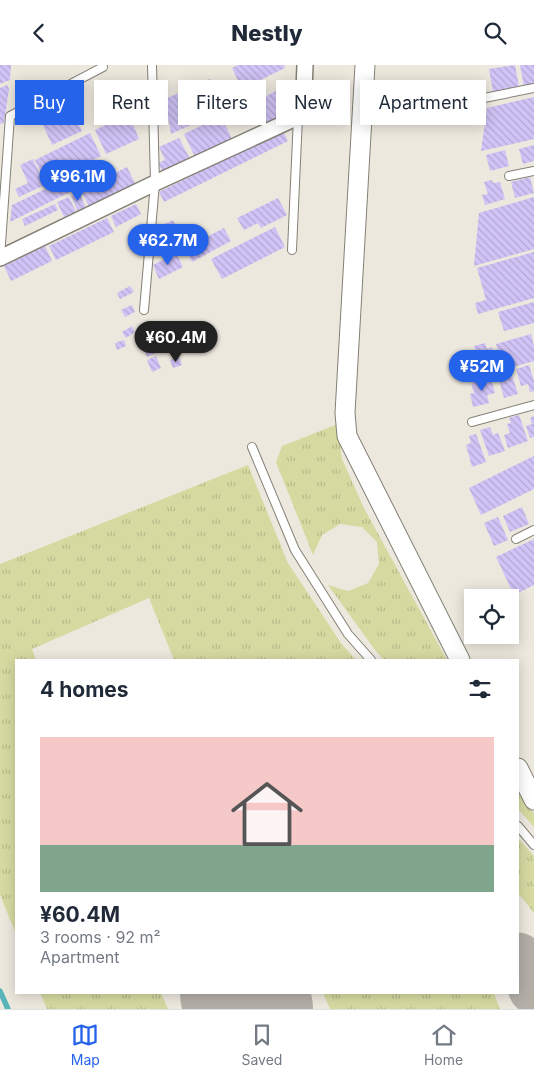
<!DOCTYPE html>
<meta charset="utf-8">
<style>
:root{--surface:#fff;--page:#f2f2f3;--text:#1f2937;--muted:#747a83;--line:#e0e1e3;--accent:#2563eb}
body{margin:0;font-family:Inter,sans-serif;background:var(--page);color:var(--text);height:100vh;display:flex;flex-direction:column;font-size:19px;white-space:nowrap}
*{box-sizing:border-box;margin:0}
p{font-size:16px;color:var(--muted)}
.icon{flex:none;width:28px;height:28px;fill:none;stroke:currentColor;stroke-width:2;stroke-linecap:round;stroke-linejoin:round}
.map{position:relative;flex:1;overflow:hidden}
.sheet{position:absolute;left:15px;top:594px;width:504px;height:335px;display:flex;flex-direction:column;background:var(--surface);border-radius:0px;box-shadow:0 2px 12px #0003}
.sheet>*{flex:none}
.guide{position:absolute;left:15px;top:15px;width:505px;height:45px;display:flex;gap:10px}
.buttons{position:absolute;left:464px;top:524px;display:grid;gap:10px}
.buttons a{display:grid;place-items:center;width:55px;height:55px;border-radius:0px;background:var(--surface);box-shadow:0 2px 12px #0003;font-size:25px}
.price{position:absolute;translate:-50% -42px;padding:0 11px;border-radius:18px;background:var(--accent);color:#fff;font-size:16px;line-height:32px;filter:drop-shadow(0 1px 2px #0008)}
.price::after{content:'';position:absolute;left:50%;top:30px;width:15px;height:11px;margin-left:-8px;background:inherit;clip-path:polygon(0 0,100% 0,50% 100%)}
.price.selected{background:#222;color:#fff}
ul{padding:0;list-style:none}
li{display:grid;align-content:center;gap:10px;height:265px;padding:0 25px}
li+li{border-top:1px solid var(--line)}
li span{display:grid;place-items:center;height:155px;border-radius:0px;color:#555}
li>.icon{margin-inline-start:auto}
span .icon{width:90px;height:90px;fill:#fffc;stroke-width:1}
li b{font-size:21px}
h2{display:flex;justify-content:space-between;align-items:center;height:60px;padding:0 25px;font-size:21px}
.chip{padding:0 18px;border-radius:0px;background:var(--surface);box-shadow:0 2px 12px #0003;font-size:18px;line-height:45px}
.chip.selected{background:var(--accent);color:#fff}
header{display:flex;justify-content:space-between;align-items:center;height:65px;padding:0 25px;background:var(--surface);font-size:22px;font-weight:800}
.tabs{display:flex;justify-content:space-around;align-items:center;height:70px;border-top:1px solid var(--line);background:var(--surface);font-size:14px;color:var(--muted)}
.tabs a{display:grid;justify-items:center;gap:2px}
.tabs .selected{color:var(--accent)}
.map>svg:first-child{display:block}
.grass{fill:url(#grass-tufts)}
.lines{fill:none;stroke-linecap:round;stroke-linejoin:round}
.stream{stroke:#57b5ba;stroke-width:5.5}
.taxiway{stroke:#b3afa7;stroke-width:51}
.runway{stroke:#b3afa7;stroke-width:126}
.building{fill:url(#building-back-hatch)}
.service-casing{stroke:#848076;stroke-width:10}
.minor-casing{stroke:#848076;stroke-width:18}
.tertiary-casing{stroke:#848076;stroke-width:21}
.service{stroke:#fff;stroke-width:8}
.minor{stroke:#fff;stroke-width:15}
.tertiary{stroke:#fff;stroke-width:19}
</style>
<header><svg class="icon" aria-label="back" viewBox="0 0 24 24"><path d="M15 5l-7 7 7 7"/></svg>Nestly<svg class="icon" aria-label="search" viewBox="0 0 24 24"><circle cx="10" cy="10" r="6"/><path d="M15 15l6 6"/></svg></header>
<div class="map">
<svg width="534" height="944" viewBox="0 0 534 944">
<defs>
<pattern id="grass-tufts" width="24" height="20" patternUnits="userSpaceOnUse" patternTransform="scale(1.25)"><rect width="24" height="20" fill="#d6daa1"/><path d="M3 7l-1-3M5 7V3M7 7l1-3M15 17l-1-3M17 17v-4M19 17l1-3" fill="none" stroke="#b8bb8a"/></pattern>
<pattern id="building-back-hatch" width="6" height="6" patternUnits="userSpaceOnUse" patternTransform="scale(1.25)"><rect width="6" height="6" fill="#d0c3f6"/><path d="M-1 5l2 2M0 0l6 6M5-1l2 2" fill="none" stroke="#b3a7d3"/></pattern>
</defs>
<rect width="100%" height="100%" fill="#ede8de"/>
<g class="grass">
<polygon points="338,359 342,394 364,443 447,595 384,595 375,585 328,520 348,526 368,518 379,499 377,477 362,462 340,459 322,470 313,490 276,397 282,381"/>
<polygon points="248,400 288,498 341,578 356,595 174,595 149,533 32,584 36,595 16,595 16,869 0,830 0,499"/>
<polygon points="518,723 528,742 534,748 534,762 518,744"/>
<polygon points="518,773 534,791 534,848 518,828"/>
<polygon points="40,928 161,928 168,944 47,944"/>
<polygon points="323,928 494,928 500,944 330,944"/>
</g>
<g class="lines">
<polyline class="stream" points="0,926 8,944"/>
<polyline class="taxiway" points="518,893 524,901 534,924"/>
<polyline class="runway" points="243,928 250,944"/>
</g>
<g class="building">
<polygon points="0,0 11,0 10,15 0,19"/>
<polygon points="238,0 284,0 285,3 242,24 232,3"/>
<polygon points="515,0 519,22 493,27 489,4"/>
<polygon points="520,0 534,0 534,20 524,22"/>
<polygon points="210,14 224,45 171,69 165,34"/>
<polygon points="293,17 298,28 291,32 294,38 290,48 264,61 253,38"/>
<polygon points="7,20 9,24 4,58 0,59 0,23"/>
<polygon points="534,32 534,74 481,86 487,43"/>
<polygon points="72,46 82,66 52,80 43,60"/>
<polygon points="140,46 144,54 136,59 132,50"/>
<polygon points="129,49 139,74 106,89 95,65"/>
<polygon points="221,51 232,74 195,92 184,69"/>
<polygon points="283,66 288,76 164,137 159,127"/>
<polygon points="90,68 101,91 46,118 35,95"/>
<polygon points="179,73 190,94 163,107 158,98 165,95 159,82"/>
<polygon points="534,80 534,96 523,99 519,84"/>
<polygon points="505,85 509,101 490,106 486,90"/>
<polygon points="33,94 45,120 19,132 15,124 28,118 20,100"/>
<polygon points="127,102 137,122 90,144 81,125"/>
<polygon points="70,112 76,124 10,157 12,140"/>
<polygon points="530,112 534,128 515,133 511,117"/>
<polygon points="492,115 493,118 500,117 505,134 485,140 482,130 488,129 484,117"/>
<polygon points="79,127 86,143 78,147 71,131"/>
<polygon points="69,132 76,147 64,152 57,137"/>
<polygon points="534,132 534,184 474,201 479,148"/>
<polygon points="278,133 287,150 261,163 258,158 244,165 237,153"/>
<polygon points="55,139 58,145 25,161 22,154"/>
<polygon points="136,139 141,149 116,162 111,151"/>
<polygon points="107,153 114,167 56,195 49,181"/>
<polygon points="173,155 178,165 161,174 155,164"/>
<polygon points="275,162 285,182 222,214 211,194"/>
<polygon points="224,163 231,176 192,197 185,183"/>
<polygon points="45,181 52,196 11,216 4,201"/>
<polygon points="534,187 534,233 478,249 475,238 486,235 477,203"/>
<polygon points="176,188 183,202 159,214 153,200"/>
<polygon points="130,221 134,227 120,234 117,228"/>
<polygon points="534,237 534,258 504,266 498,247"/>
<polygon points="132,240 135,247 125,252 121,245"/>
<polygon points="132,261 135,267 126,273 122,267"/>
<polygon points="165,263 168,270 155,276 152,269"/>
<polygon points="531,269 534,281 534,296 503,305 496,279"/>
<polygon points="124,275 126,281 117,285 115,278"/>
<polygon points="159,278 162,285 147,292 144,284"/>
<polygon points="485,278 487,284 492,282 499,305 482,309 474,281"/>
<polygon points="156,291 161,303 152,307 147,295"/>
<polygon points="179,292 182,300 173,303 170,295"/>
<polygon points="529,300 534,316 534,326 530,327 528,319 521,321 516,304"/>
<polygon points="511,307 518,329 504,333 498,311"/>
<polygon points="491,313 495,328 487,330 489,338 473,342 470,329 474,328 471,318"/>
<polygon points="519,350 528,376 508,383 504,370 510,368 507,359 511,358 509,353"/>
<polygon points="534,351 534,372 530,373 526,361 532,359 530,353"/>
<polygon points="490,362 493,370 498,368 505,386 489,391 480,365"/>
<polygon points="476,369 486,397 472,402 466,380 471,378 469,371"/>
<polygon points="534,391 534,424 481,450 469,423"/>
<polygon points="522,442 529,459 510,467 503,451"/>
<polygon points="498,452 508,475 494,481 484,458"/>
<polygon points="534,474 534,520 514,530 496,492"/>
</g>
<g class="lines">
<g class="service-casing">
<g id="service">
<polyline points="484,33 534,23"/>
<polyline points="509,111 534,106"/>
<polyline points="292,185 298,52"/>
<polyline points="0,193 10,51 103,2"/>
<polyline points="144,245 155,118 152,0"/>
<polyline points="472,357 534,340"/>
<polyline points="252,382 295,485 348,569 371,595"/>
<polyline points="516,474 534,465"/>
<polyline points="518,761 534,780"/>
</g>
</g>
<g class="minor-casing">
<polyline id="minor" points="0,193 155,118 298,52 304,25 305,0"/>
</g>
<g class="tertiary-casing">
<g id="tertiary">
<polyline points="365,0 345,348 347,371 460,595"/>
<polyline points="518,703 534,735"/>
</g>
</g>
<use href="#service" class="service"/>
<use href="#minor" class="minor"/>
<use href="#tertiary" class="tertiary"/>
</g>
</svg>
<div class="buttons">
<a><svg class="icon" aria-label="locate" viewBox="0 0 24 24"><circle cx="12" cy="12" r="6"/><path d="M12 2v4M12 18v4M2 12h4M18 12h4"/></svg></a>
</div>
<b class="price" style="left:78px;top:137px">¥96.1M</b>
<b class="price" style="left:168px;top:201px">¥62.7M</b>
<b class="price selected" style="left:176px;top:298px">¥60.4M</b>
<b class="price" style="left:482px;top:327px">¥52M</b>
<div class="guide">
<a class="chip selected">Buy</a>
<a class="chip">Rent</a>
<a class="chip">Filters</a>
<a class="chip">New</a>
<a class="chip">Apartment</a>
</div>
<section class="sheet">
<h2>4 homes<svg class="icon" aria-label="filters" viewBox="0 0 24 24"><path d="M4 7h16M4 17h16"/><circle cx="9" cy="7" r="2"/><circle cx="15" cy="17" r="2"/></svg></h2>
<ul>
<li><span style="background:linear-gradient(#f6c9c9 70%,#7fa58c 0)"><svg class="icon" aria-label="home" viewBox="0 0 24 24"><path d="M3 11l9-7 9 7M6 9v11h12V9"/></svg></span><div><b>¥60.4M</b><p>3 rooms · 92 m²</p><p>Apartment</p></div></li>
</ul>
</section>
</div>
<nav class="tabs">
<a class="selected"><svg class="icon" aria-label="map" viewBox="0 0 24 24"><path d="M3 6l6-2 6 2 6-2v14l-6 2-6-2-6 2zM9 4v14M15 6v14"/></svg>Map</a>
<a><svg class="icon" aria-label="saved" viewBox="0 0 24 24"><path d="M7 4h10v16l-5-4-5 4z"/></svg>Saved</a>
<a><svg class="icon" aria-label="home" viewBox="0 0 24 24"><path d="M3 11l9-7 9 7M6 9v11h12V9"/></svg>Home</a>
</nav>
